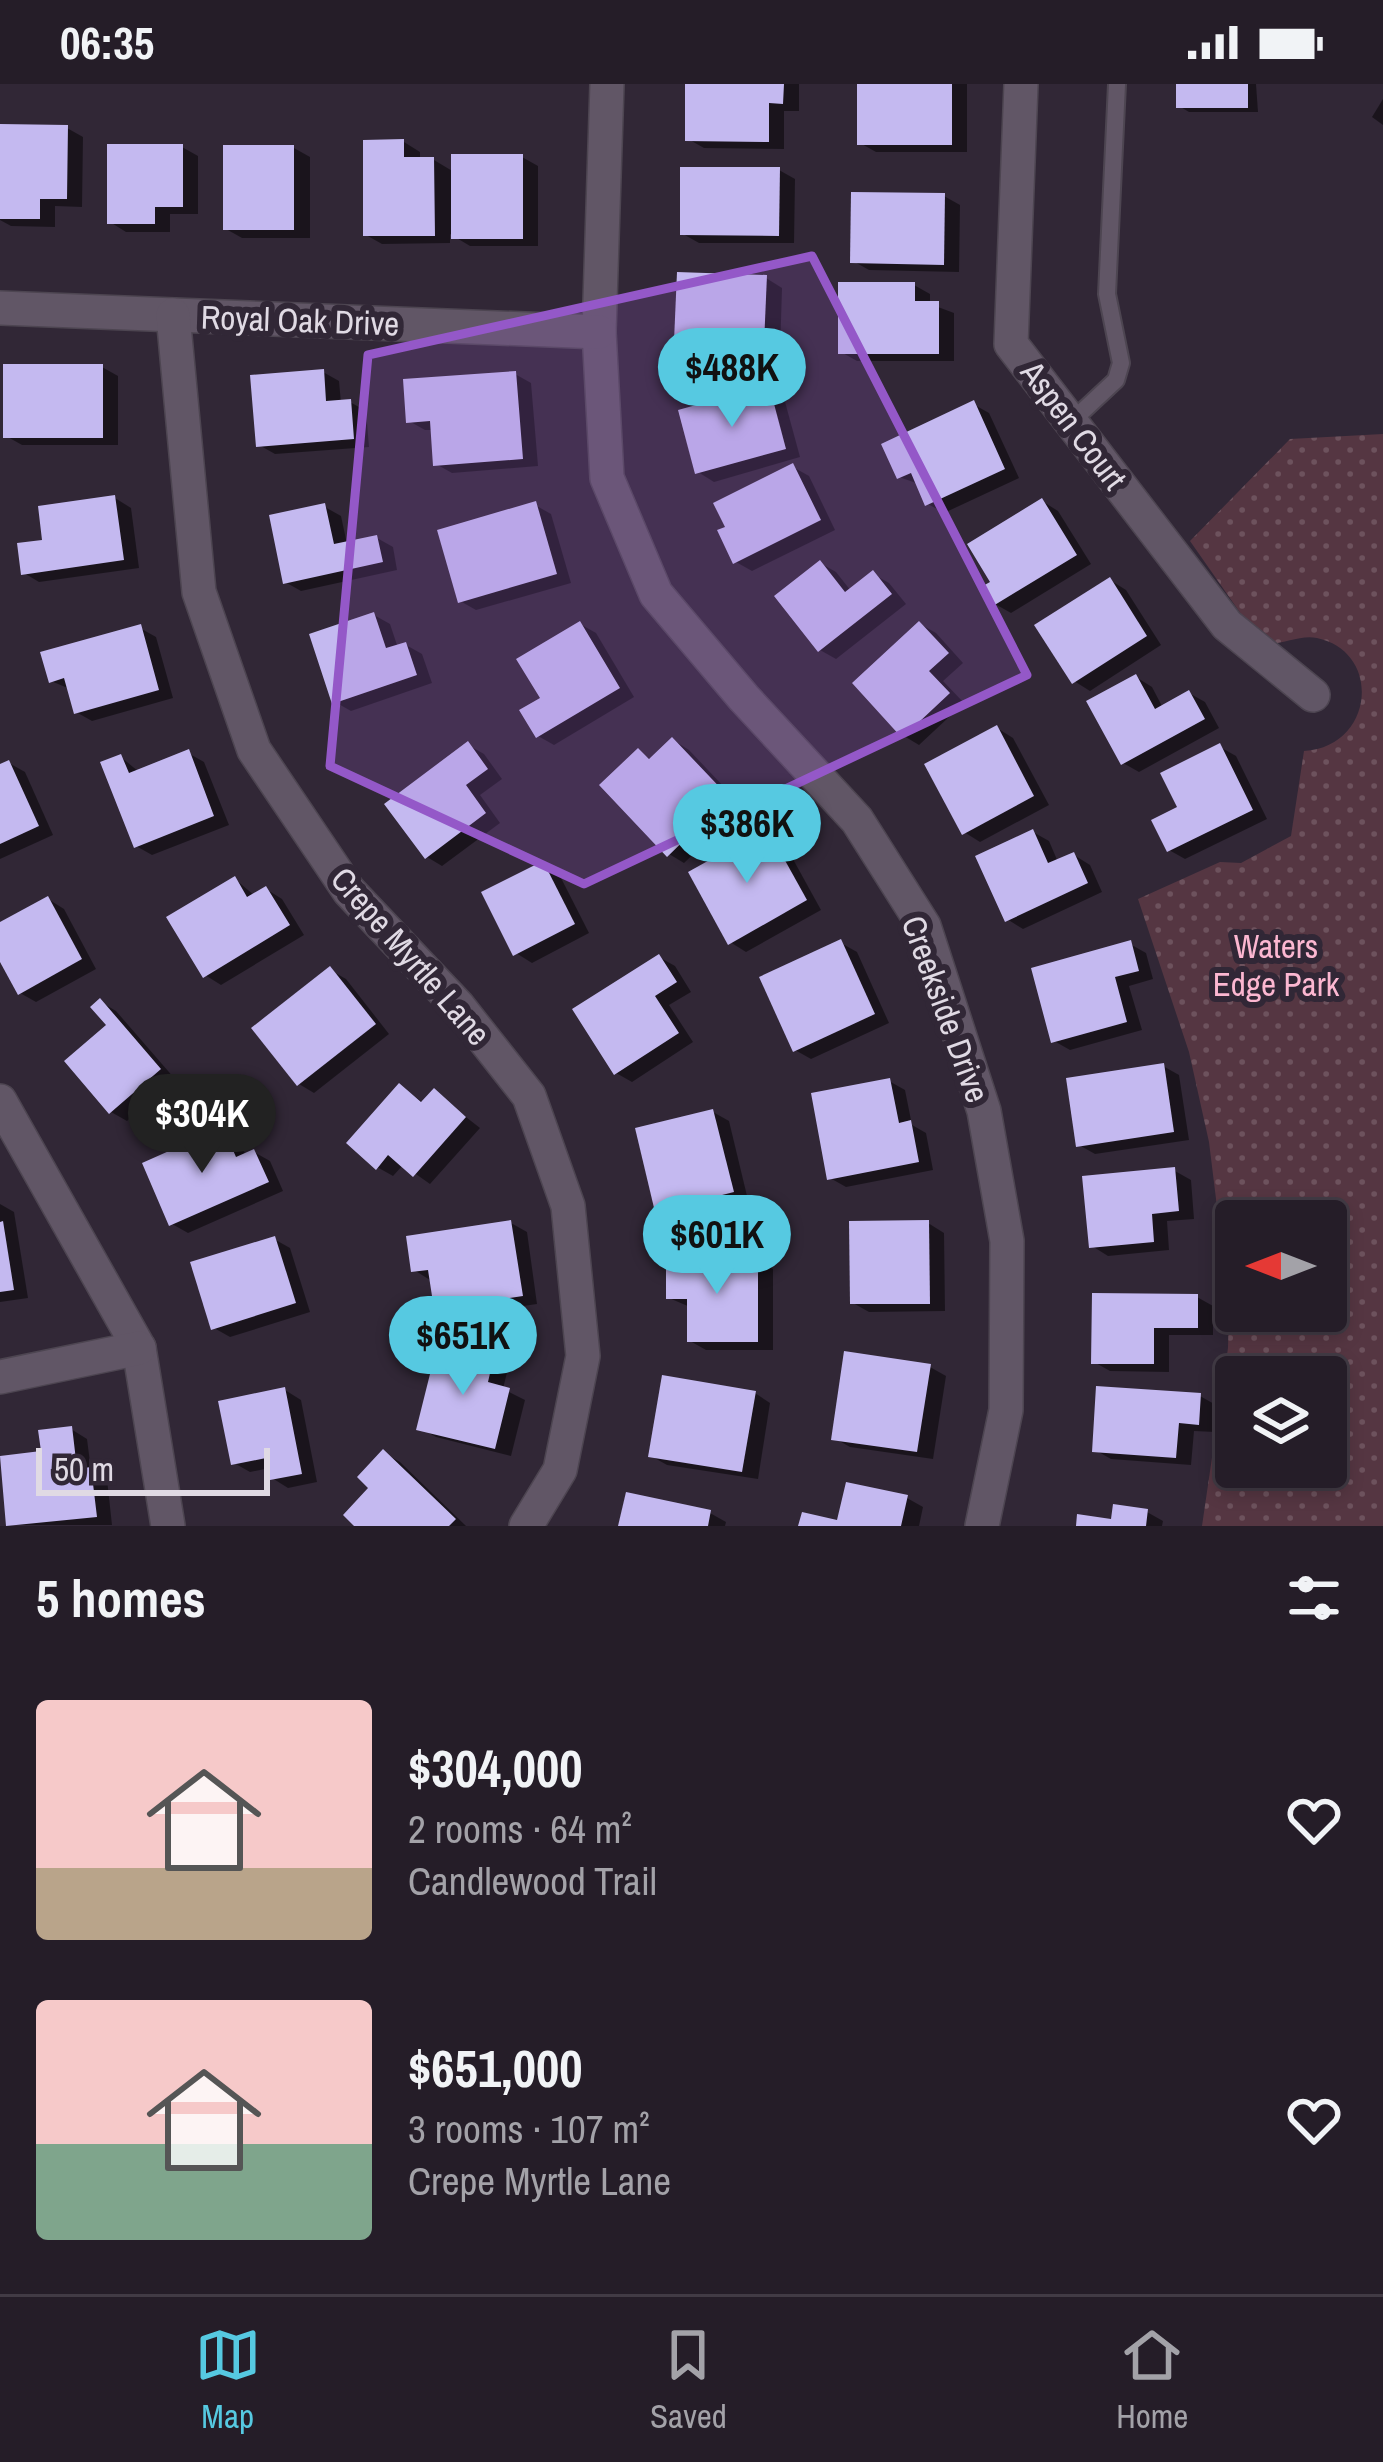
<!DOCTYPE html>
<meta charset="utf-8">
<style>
:root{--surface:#251d28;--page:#312a34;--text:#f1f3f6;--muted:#a3a2a8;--line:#423b45;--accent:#56c9e1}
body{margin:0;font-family:"Archivo Narrow",sans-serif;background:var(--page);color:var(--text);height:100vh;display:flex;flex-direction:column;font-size:45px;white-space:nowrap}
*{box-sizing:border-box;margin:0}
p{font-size:39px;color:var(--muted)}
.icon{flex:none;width:66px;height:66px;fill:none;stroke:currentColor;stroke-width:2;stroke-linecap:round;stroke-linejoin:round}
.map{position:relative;height:1442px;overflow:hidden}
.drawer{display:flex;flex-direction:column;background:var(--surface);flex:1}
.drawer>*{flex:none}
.needle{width:78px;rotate:270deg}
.buttons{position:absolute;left:1215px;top:1116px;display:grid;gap:24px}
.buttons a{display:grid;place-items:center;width:132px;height:132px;border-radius:12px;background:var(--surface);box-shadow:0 6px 18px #0003,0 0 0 3px var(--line);font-size:60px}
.scale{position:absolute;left:36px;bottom:30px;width:234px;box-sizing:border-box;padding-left:12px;border:6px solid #e0dae4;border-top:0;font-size:33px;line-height:42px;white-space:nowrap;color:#e0dae4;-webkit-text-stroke:9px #312736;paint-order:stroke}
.price{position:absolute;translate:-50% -102px;padding:0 27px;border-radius:42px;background:var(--accent);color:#111;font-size:39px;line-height:78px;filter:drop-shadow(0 3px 6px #0008)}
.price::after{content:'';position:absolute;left:50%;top:72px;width:36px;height:27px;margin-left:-18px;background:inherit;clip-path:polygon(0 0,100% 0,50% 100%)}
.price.current{background:#222;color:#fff}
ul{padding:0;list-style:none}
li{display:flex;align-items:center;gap:36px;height:300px;padding:0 36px}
li span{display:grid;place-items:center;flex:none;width:336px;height:240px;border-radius:12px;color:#555}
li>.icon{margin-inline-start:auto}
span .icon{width:144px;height:144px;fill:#fffc;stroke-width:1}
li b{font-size:51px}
h2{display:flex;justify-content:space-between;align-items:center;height:144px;padding:0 36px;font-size:51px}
.status{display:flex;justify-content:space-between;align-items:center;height:84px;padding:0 60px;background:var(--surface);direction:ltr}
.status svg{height:33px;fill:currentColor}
.tabs{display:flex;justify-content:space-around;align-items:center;height:168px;border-top:3px solid var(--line);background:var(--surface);font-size:33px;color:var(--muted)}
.tabs a{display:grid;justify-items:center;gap:6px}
.tabs .current{color:var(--accent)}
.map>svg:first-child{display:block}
.grass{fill:url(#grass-dots);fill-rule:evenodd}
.shadow{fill:#0007}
.building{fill:#c4b9f0}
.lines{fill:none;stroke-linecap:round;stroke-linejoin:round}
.service-casing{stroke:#4d4551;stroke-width:20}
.minor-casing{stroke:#4d4551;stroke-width:36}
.service{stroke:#615666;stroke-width:16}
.minor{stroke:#615666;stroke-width:33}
.marked{fill:#9458c8;fill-opacity:0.2;stroke:#9458c8;stroke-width:9;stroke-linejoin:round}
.labels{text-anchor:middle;stroke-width:12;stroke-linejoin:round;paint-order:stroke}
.street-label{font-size:33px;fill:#e0dae4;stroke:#312736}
.park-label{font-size:33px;fill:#fcb7d1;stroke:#312736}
</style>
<div class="status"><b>06:35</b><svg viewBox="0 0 49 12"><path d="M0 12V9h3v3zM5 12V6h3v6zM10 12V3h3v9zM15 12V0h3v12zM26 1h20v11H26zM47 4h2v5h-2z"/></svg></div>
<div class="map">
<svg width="1383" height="1442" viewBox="0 0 1383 1442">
<defs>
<pattern id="grass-dots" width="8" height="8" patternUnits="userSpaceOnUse" patternTransform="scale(3)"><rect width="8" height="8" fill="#553642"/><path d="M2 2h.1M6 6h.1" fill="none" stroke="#6d525d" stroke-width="1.8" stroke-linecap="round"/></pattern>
</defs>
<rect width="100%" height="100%" fill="#312736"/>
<path class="grass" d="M1383,350V1442H1202L1228,1264L1229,1220L1209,1058L1189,968L1138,815L1220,778L1241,779L1291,752L1304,667C1374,663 1383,568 1317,554C1301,551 1286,559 1270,560L1248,540L1190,457L1290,355ZM1236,1137H1326V1227H1236ZM1236,1293H1326V1383H1236Z"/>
<g class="shadow">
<polygon points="688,0 799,0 799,27 784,27 784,65 704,64 688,55"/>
<polygon points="860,0 967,0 967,68 876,68 860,59"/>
<polygon points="1179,0 1256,0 1258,28 1189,28 1179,22"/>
<polygon points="1383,15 1383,41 1372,33"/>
<polygon points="0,43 67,44 83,53 82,123 55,122 55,143 11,142 0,136"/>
<polygon points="404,58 420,68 420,76 434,76 454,88 522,73 538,82 538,162 470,162 450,150 450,159 382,160 366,151"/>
<polygon points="182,63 198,72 198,130 170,130 170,148 126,148 110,138"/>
<polygon points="294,64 310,73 310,154 242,154 226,145"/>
<polygon points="779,86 795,95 794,159 699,159 683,150"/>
<polygon points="944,112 960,121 959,188 869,186 853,177"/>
<polygon points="766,194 782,204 780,268 693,264 677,255"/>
<polygon points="914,201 930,210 930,220 954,229 954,277 857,277 841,268"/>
<polygon points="102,283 118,292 118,361 22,361 6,352"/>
<polygon points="323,288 339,297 341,319 350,318 366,327 369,363 275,370 259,361"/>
<polygon points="515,290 531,299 538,382 452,389 436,380 433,346 425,346 409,337"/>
<polygon points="768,304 784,314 800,373 714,398 698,388"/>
<polygon points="973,320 989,329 1019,394 944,429 928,420 919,400 899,393"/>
<polygon points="793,383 809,392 835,446 752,487 736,478"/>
<polygon points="115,414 131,424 139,484 39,498 24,489 46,459"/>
<polygon points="1042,417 1058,427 1091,480 1011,529 995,520"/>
<polygon points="535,421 551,430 571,499 476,526 460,517"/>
<polygon points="325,423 341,432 347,460 377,454 393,463 397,486 301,507 285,498"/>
<polygon points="820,479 836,488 851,507 873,490 889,499 906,520 836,575 820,566"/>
<polygon points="1110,496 1126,506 1161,561 1090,607 1074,597"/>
<polygon points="374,531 390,540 398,564 406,561 422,570 432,599 351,627 335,618"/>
<polygon points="580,540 596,549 634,613 554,661 538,652 544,615"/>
<polygon points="920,540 936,549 963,579 943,597 964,619 919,661 904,652"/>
<polygon points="140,544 156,553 173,614 92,637 76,628 70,605 51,597"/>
<polygon points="1136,593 1152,603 1163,624 1189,609 1205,618 1219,644 1139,688 1123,679"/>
<polygon points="997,644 1013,654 1049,721 980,758 964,748"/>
<polygon points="673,656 689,666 743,723 684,779 669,770 639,668 652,676"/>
<polygon points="468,661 484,670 502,695 480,711 500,739 442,782 427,773"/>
<polygon points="1220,663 1236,672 1267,735 1185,775 1169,766 1181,724"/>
<polygon points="188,669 204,678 229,741 152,771 136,762 121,673 139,688"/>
<polygon points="9,679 25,688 53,751 0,775 0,683"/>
<polygon points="767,748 783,757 821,826 746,868 730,858"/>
<polygon points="1033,748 1049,757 1058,778 1074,771 1090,781 1102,808 1023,845 1007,835"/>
<polygon points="543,781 559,790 589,849 532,879 516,869"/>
<polygon points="235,795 255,812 266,805 282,815 304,851 221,901 205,891"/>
<polygon points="48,815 64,825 96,885 36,918 20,909 0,872 0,842"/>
<polygon points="841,859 857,868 889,939 811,975 795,966"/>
<polygon points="1130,860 1146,869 1153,895 1129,902 1142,946 1070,966 1054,957"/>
<polygon points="659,873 675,882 691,908 669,921 693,958 632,998 616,989"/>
<polygon points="330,886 346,895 389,950 314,1009 299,1000"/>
<polygon points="101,918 116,927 175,995 127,1037 111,1028 110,941"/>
<polygon points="1163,982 1179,991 1189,1056 1095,1070 1079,1061"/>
<polygon points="889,997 905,1006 912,1041 926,1049 933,1086 846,1103 830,1094"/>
<polygon points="400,1002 424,1019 434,1008 480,1044 430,1100 403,1081 393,1092 377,1083"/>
<polygon points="713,1028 729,1037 748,1116 674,1135 658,1126"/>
<polygon points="223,1047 239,1056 246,1072 254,1068 270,1077 283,1107 188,1149 172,1140"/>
<polygon points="1175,1087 1191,1096 1194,1135 1167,1137 1169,1166 1108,1172 1092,1162"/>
<polygon points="0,1120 14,1128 28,1214 0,1218"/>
<polygon points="511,1139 527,1148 537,1220 453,1232 437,1223 430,1196 414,1186"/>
<polygon points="928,1139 944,1149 945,1227 869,1228 853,1219"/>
<polygon points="274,1155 290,1164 310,1228 230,1253 214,1244"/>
<polygon points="757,1176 773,1185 773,1266 706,1266 690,1257 690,1223 669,1214"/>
<polygon points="1197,1213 1213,1222 1213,1251 1169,1251 1169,1288 1110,1287 1094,1278"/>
<polygon points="493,1275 508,1284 503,1305 525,1316 511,1372 436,1353 420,1344"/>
<polygon points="930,1283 946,1292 933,1375 850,1363 834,1354"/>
<polygon points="285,1306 301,1316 317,1398 288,1404 272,1394 270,1384 250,1388 234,1379"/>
<polygon points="755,1309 770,1319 758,1395 667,1381 651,1372"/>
<polygon points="1200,1312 1216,1321 1215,1348 1194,1347 1191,1381 1111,1375 1095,1366"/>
<polygon points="71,1345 87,1355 91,1386 107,1395 112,1441 9,1441 44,1369"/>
<polygon points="384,1369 400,1378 466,1442 359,1442"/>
<polygon points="907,1414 923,1423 919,1442 801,1442 839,1440"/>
<polygon points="1147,1428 1163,1437 1162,1442 1079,1442 1114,1438"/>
<polygon points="710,1429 726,1438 725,1442 622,1442"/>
</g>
<g class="building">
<polygon points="685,0 784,0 783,20 769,19 769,58 685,57"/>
<rect x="857" y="0" width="95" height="61"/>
<rect x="1176" y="0" width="72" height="24"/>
<polygon points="0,40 68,41 67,115 40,115 40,135 0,135"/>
<polygon points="404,55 404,73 434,73 435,152 363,152 363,56"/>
<polygon points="107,60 183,60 183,123 155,123 155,140 107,140"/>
<rect x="223" y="61" width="71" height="85"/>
<rect x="451" y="70" width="72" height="85"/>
<polygon points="680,83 780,83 779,152 680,151"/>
<polygon points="851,108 945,109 944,181 850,179"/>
<polygon points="677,188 767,191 764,260 674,257"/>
<polygon points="838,198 915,198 915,217 939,217 939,270 838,270"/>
<rect x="3" y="280" width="100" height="74"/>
<polygon points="324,285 326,317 351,315 354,355 256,363 250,291"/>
<polygon points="516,287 523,375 433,382 430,337 406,339 403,295"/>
<polygon points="769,301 786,365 695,390 678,326"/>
<polygon points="974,316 1005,385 925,422 911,389 897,395 881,360"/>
<polygon points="793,379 821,436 733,480 717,446 725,443 713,419"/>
<polygon points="115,411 124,476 21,491 17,459 42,456 38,422"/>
<polygon points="1042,414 1077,471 993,522 981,503 990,498 967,460"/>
<polygon points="536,417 557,490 458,519 437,446"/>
<polygon points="325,419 334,460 377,451 383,478 283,500 269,431"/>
<polygon points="820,476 845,508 873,486 892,510 818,568 774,512"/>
<polygon points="1110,493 1147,552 1072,600 1034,541"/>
<polygon points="374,528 386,564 406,558 417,591 332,620 309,550"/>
<polygon points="580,537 620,604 536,654 519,626 540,614 516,575"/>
<polygon points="919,537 949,569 929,587 950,609 902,654 852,599"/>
<polygon points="141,540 159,606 74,630 64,594 49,599 40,568"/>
<polygon points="1136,590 1155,625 1189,606 1205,635 1121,681 1086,617"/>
<polygon points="997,641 1034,712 962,751 924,680"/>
<polygon points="672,653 729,713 667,773 599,701 638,664 649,675"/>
<polygon points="468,657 488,685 466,701 486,729 425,775 384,720"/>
<polygon points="1220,659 1253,726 1167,768 1151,736 1177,723 1160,689"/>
<polygon points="189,665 214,732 134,764 100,678 121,670 129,689"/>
<polygon points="9,676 39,742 0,760 0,680"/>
<polygon points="767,744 807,816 728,861 688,788"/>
<polygon points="1033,745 1048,779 1074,768 1088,799 1005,838 975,772"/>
<polygon points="543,777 575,840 513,872 481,808"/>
<polygon points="235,792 247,813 266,802 290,841 203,894 166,833"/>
<polygon points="48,812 82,875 18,911 0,878 0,838"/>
<polygon points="841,855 875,930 793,968 759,893"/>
<polygon points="1131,856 1139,887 1115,893 1127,938 1051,959 1031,884"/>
<polygon points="659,870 677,898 655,912 679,949 614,991 572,925"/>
<polygon points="330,882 376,940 297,1002 251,944"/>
<polygon points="100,914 161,985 109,1030 64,977 106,941 90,923"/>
<polygon points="1164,979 1174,1048 1076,1063 1066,994"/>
<polygon points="890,994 899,1039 911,1036 919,1078 827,1096 811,1009"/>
<polygon points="399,999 421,1018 434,1004 466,1033 413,1093 388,1071 376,1086 346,1059"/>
<polygon points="713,1025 734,1108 655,1128 635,1044"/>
<polygon points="223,1043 236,1073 254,1065 269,1098 169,1142 142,1079"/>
<polygon points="1175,1083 1179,1127 1152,1130 1154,1158 1089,1164 1082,1092"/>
<polygon points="511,1136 523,1212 434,1225 428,1186 411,1188 406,1152"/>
<polygon points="929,1136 930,1220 850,1220 849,1137"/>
<polygon points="3,1137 14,1206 0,1208 0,1138"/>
<polygon points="275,1152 296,1219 211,1246 190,1178"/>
<polygon points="666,1173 758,1173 758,1258 687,1258 687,1215 666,1215"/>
<polygon points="1092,1209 1198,1210 1198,1244 1154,1244 1154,1280 1091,1280"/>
<polygon points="438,1258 494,1272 488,1298 510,1304 495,1365 416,1346"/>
<polygon points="844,1267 931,1280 917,1368 831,1356"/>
<polygon points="662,1291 756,1307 742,1388 648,1373"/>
<polygon points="1096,1302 1201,1309 1199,1341 1179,1339 1176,1374 1092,1368"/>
<polygon points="285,1303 302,1390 270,1396 266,1374 231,1381 218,1317"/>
<polygon points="72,1342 77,1385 91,1383 97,1433 6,1442 0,1372 41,1367 38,1346"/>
<polygon points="383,1365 456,1435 449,1442 354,1442 343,1431 368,1404 357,1393"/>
<polygon points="846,1398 908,1411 901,1442 798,1442 802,1428 837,1436"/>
<polygon points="626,1408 711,1426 708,1442 618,1442"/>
<polygon points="1113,1420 1148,1425 1146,1442 1076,1442 1077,1430 1111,1435"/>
</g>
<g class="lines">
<g class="service-casing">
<polyline id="service" points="1071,338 1116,296 1121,279 1107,210 1117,0"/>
</g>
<g class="minor-casing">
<g id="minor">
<polyline points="607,0 599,248 607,394 656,510 744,614 857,736 924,842 984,1027 1007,1157 1006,1326 982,1442"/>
<polyline points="1021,0 1011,260 1227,541 1313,611"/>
<polyline points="0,224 599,248"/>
<polyline points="173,231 199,508 254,666 349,807 458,922 529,1012 568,1122 583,1272 560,1386 526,1442"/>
<polyline points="0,1017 139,1264 168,1442"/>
<polyline points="0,1293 139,1264"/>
</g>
</g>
<use href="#service" class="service"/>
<use href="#minor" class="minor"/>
</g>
<path class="marked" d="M812,172L1027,591L584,800L330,682L368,271Z"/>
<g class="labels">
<g class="street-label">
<text transform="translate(300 236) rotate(2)" y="12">Royal Oak Drive</text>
<text transform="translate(1074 341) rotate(53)" y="12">Aspen Court</text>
<text transform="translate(411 872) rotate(49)" y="12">Crepe Myrtle Lane</text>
<text transform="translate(946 925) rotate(70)" y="12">Creekside Drive</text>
</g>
<g class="park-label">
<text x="1276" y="874">Waters<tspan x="1276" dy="38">Edge Park</tspan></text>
</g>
</g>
</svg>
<div class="buttons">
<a><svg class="needle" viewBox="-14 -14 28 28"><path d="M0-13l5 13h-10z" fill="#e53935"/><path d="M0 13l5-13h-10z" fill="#a3a2a8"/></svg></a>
<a><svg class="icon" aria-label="layers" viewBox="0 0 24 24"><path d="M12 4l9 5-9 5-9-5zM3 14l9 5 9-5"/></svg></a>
</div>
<div class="scale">50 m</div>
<b class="price" style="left:732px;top:346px">$488K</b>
<b class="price" style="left:747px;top:802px">$386K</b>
<b class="price current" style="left:202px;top:1092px">$304K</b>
<b class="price" style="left:717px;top:1213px">$601K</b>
<b class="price" style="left:463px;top:1314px">$651K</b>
</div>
<section class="drawer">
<h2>5 homes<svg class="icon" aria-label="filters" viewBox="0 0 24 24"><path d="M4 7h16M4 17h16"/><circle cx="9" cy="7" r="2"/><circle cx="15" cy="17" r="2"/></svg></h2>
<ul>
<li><span style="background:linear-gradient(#f6c9c9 70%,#b9a48a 0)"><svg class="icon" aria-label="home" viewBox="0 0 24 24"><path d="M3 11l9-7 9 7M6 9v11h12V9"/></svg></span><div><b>$304,000</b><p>2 rooms · 64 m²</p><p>Candlewood Trail</p></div><svg class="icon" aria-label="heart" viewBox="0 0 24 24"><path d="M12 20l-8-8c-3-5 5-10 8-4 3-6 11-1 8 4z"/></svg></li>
<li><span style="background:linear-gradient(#f6c9c9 60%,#7fa58c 0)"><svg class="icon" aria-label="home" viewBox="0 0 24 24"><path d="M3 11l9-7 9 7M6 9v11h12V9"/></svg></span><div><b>$651,000</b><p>3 rooms · 107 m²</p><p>Crepe Myrtle Lane</p></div><svg class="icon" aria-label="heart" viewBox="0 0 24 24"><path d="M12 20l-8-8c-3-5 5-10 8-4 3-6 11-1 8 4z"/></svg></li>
</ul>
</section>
<nav class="tabs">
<a class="current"><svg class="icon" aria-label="map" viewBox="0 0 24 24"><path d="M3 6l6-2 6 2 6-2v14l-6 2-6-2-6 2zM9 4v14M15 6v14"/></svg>Map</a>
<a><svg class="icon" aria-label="saved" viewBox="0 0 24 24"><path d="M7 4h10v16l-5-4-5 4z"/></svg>Saved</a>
<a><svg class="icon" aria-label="home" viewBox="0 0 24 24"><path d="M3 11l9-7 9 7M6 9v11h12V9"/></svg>Home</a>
</nav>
